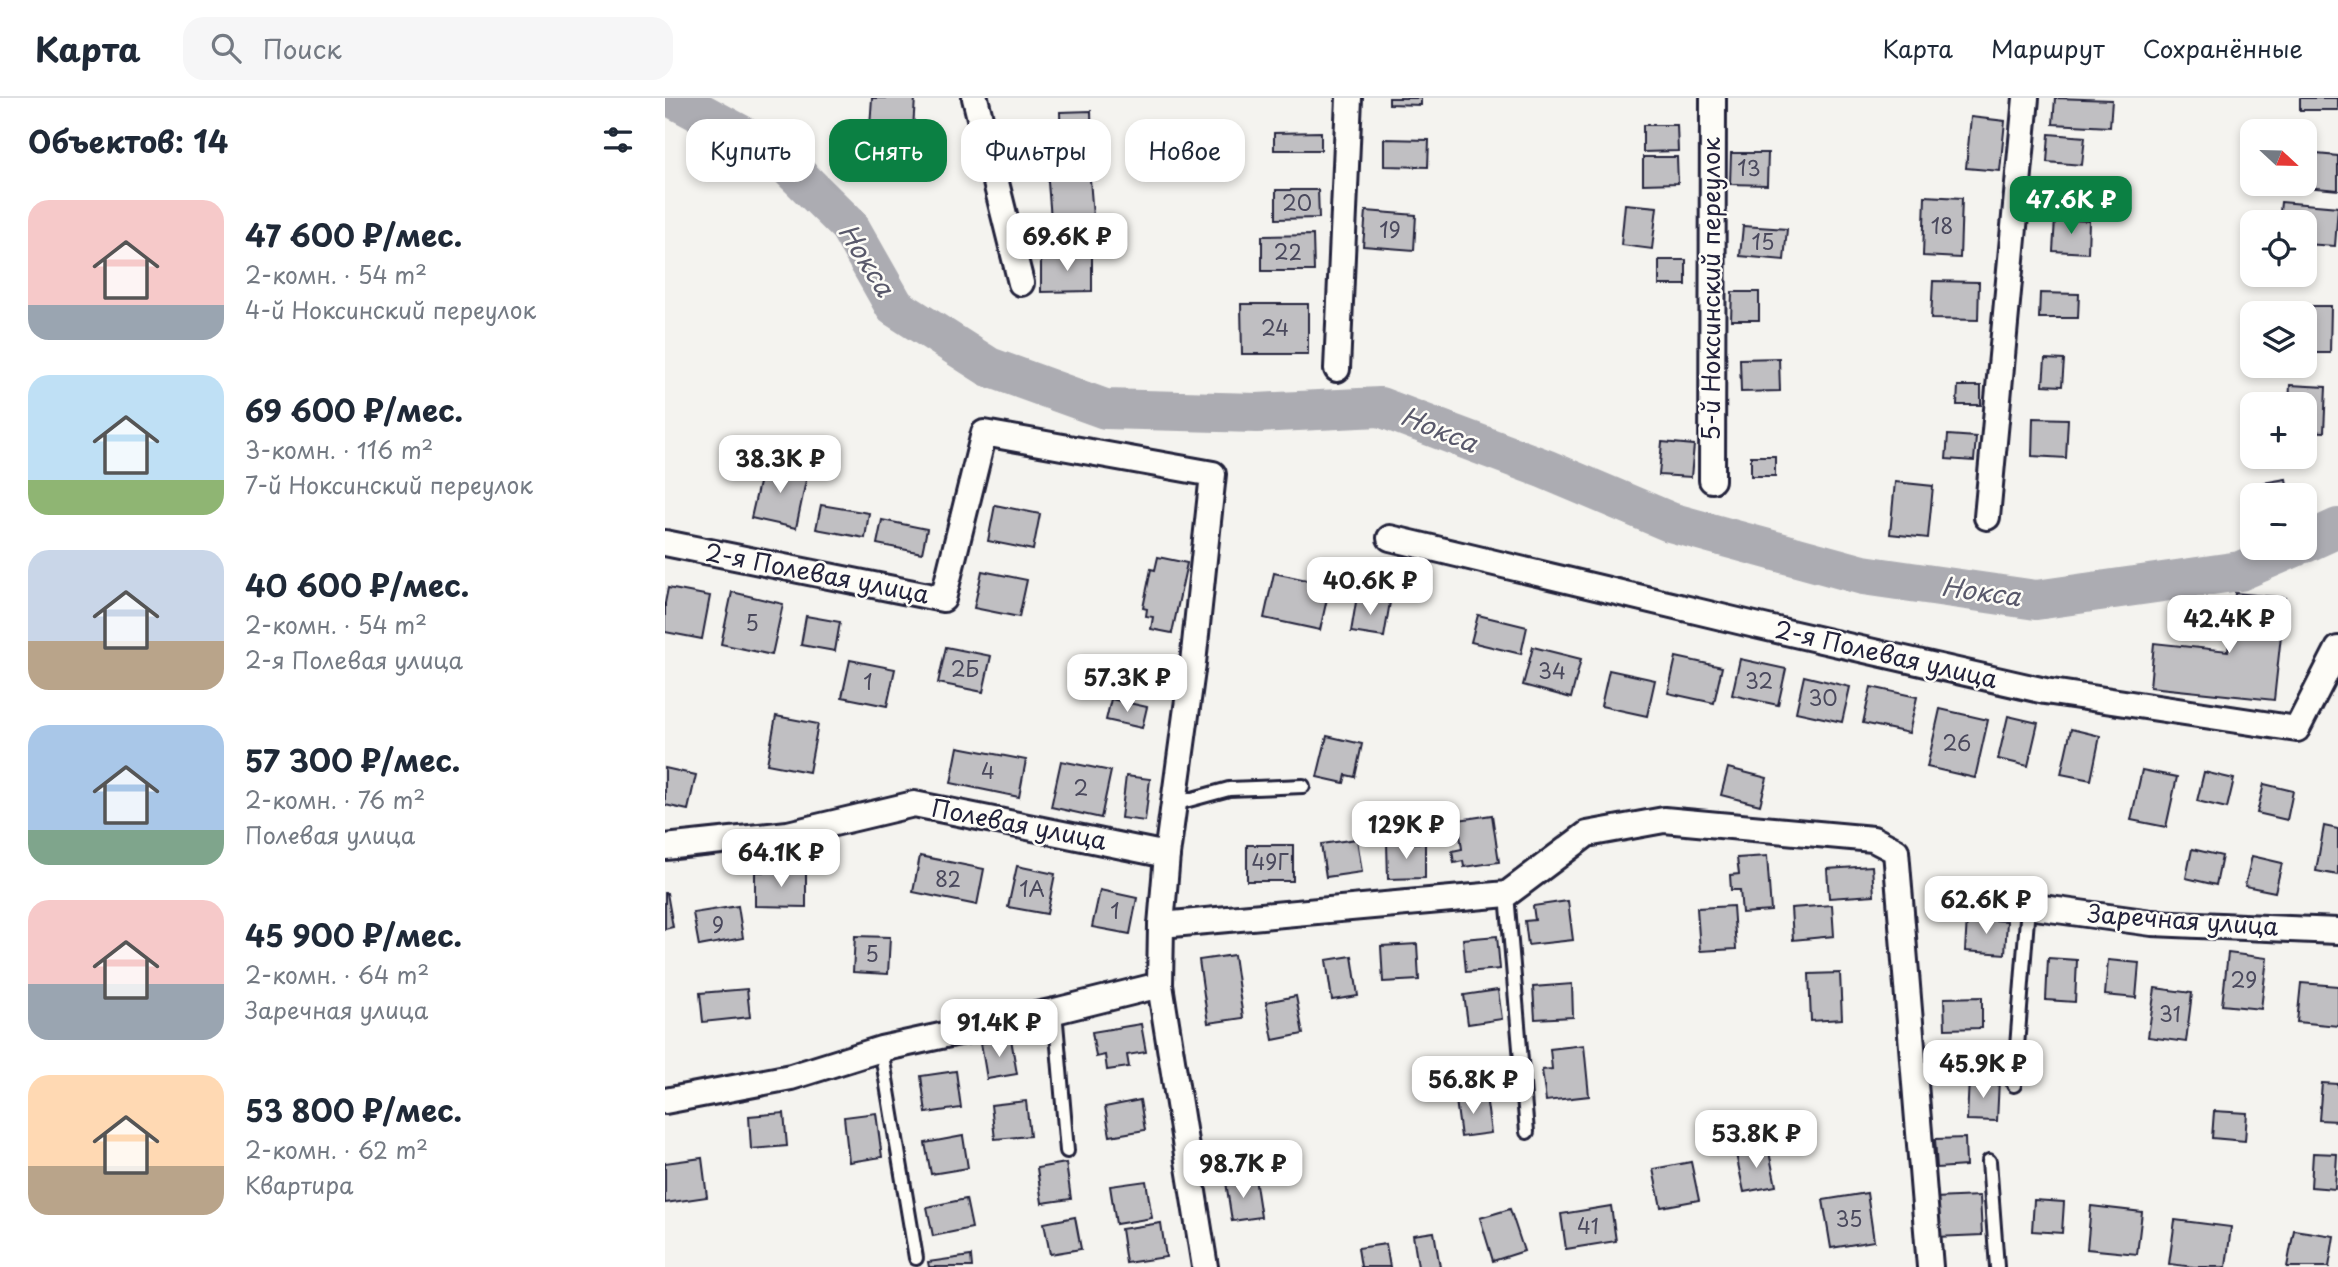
<!DOCTYPE html>
<html lang="ru">
<meta charset="utf-8">
<style>
:root{--surface:#fff;--page:#f6f6f7;--text:#1f2937;--muted:#747a83;--line:#e0e1e3;--accent:#0b8043}
body{margin:0;font-family:"Playpen Sans",sans-serif;background:var(--page);color:var(--text);height:100vh;display:flex;flex-direction:column;font-size:26px;white-space:nowrap}
*{box-sizing:border-box;margin:0}
p{font-size:23px;color:var(--muted)}
.icon{flex:none;width:38px;height:38px;fill:none;stroke:currentColor;stroke-width:2;stroke-linecap:round;stroke-linejoin:round}
.map{position:relative;flex:1;overflow:hidden}
.sheet{display:flex;flex-direction:column;background:var(--surface);width:665px}
.sheet>*{flex:none}
.banner{position:absolute;left:21px;top:21px;width:665px;height:63px;display:flex;gap:14px}
.needle{width:46px;rotate:112deg}
.fabs{position:absolute;left:1575px;top:21px;display:grid;gap:14px}
.fabs a{display:grid;place-items:center;width:77px;height:77px;border-radius:14px;background:var(--surface);box-shadow:0 4px 10px #0003;font-size:35px}
.price{position:absolute;translate:-50% -60px;padding:0 16px;border-radius:14px;background:#fff;color:#222;font-size:23px;line-height:46px;filter:drop-shadow(0 2px 4px #0008)}
.price::after{content:'';position:absolute;left:50%;top:42px;width:21px;height:16px;margin-left:-10px;background:inherit;clip-path:polygon(0 0,100% 0,50% 100%)}
.price.selected{background:var(--accent);color:#fff}
ul{padding:0;list-style:none}
li{display:flex;align-items:center;gap:21px;height:175px;padding:0 28px}
li span{display:grid;place-items:center;flex:none;width:196px;height:140px;border-radius:21px;color:#555}
li>.icon{margin-inline-start:auto}
span .icon{width:84px;height:84px;fill:#fffc;stroke-width:1}
li b{font-size:30px}
h2{display:flex;justify-content:space-between;align-items:center;height:84px;padding:0 28px;font-size:30px}
.chip{padding:0 24px;border-radius:21px;background:var(--surface);box-shadow:0 4px 10px #0003;font-size:24px;line-height:63px}
.chip.selected{background:var(--accent);color:#fff}
header{display:flex;align-items:center;gap:42px;box-sizing:border-box;height:98px;padding:0 35px;background:var(--surface);border-bottom:2px solid var(--line)}
header strong{font-size:33px}
nav{display:flex;gap:38px;margin-inline-start:auto;font-size:24px}
.search{width:490px;height:63px;background:var(--page);display:flex;align-items:center;gap:18px;box-sizing:border-box;padding:0 24px;border-radius:21px;color:var(--muted);font-size:26px}
main{display:flex;flex:1;min-height:0}
.map>svg:first-child{display:block}
.lines{fill:none;stroke-linecap:round;stroke-linejoin:round}
.river{stroke:#acacb2;stroke-width:40}
.building{fill:#c0bfc2;stroke:#22223b;stroke-width:2}
.service-casing{stroke:#22223b;stroke-width:18}
.minor-casing{stroke:#22223b;stroke-width:30}
.service{stroke:#fdfcf7;stroke-width:12}
.minor{stroke:#fdfcf7;stroke-width:24}
.labels{text-anchor:middle;stroke-width:5;stroke-linejoin:round;paint-order:stroke}
.number-label{font-size:21px;fill:#4a495d}
.street-label{font-size:24px;fill:#22223b;stroke:#fdfcf7}
.water-label{font-size:26px;font-style:italic;fill:#59596b;stroke:#fdfcf7}
</style>
<header>
<strong>Карта</strong>
<div class="search"><svg class="icon" aria-label="search" viewBox="0 0 24 24"><circle cx="10" cy="10" r="6"/><path d="M15 15l6 6"/></svg>Поиск</div>
<nav><a>Карта</a><a>Маршрут</a><a>Сохранённые</a></nav>
</header>
<main>
<section class="sheet">
<h2>Объектов: 14<svg class="icon" aria-label="filters" viewBox="0 0 24 24"><path d="M4 7h16M4 17h16"/><circle cx="9" cy="7" r="2"/><circle cx="15" cy="17" r="2"/></svg></h2>
<ul>
<li><span style="background:linear-gradient(#f6c9c9 75%,#9aa5b1 0)"><svg class="icon" aria-label="home" viewBox="0 0 24 24"><path d="M3 11l9-7 9 7M6 9v11h12V9"/></svg></span><div><b>47 600 ₽/мес.</b><p>2-комн. · 54 m²</p><p>4-й Ноксинский переулок</p></div></li>
<li><span style="background:linear-gradient(#bfe0f5 75%,#8fb573 0)"><svg class="icon" aria-label="home" viewBox="0 0 24 24"><path d="M3 11l9-7 9 7M6 9v11h12V9"/></svg></span><div><b>69 600 ₽/мес.</b><p>3-комн. · 116 m²</p><p>7-й Ноксинский переулок</p></div></li>
<li><span style="background:linear-gradient(#c9d6e8 65%,#b9a48a 0)"><svg class="icon" aria-label="home" viewBox="0 0 24 24"><path d="M3 11l9-7 9 7M6 9v11h12V9"/></svg></span><div><b>40 600 ₽/мес.</b><p>2-комн. · 54 m²</p><p>2-я Полевая улица</p></div></li>
<li><span style="background:linear-gradient(#a9c7e8 75%,#7fa58c 0)"><svg class="icon" aria-label="home" viewBox="0 0 24 24"><path d="M3 11l9-7 9 7M6 9v11h12V9"/></svg></span><div><b>57 300 ₽/мес.</b><p>2-комн. · 76 m²</p><p>Полевая улица</p></div></li>
<li><span style="background:linear-gradient(#f6c9c9 60%,#9aa5b1 0)"><svg class="icon" aria-label="home" viewBox="0 0 24 24"><path d="M3 11l9-7 9 7M6 9v11h12V9"/></svg></span><div><b>45 900 ₽/мес.</b><p>2-комн. · 64 m²</p><p>Заречная улица</p></div></li>
<li><span style="background:linear-gradient(#ffd9b3 65%,#b9a48a 0)"><svg class="icon" aria-label="home" viewBox="0 0 24 24"><path d="M3 11l9-7 9 7M6 9v11h12V9"/></svg></span><div><b>53 800 ₽/мес.</b><p>2-комн. · 62 m²</p><p>Квартира</p></div></li>
</ul>
</section>
<div class="map">
<svg width="1673" height="1169" viewBox="0 0 1673 1169">
<rect width="100%" height="100%" fill="#f4f3ef"/>
<filter id="ink" filterUnits="userSpaceOnUse"><feTurbulence type="fractalNoise" baseFrequency=".0143" numOctaves="2"/><feDisplacementMap in="SourceGraphic" scale="14" xChannelSelector="R" yChannelSelector="G"/><feConvolveMatrix kernelMatrix="1 2 1 2 8 2 1 2 1" color-interpolation-filters="sRGB"/></filter>
<g filter="url(#ink)">
<g class="lines">
<g class="river">
<polyline points="8,0 110,55 184,128 230,209 324,269 440,311 592,315 715,309 880,371 1005,424 1198,477 1371,502 1575,473 1628,450"/>
<polyline points="1640,445 1673,430"/>
</g>
</g>
<g class="building">
<polygon points="207,0 250,0 248,31 205,29"/>
<polygon points="724,0 756,0 756,7 724,6"/>
<polygon points="1390,0 1447,2 1445,29 1388,26"/>
<rect x="1635" y="0" width="38" height="12"/>
<polygon points="426,13 427,51 396,52 395,14"/>
<polygon points="1306,19 1340,23 1335,73 1301,70"/>
<polygon points="978,27 1012,27 1013,53 978,54"/>
<polygon points="656,34 656,52 609,52 609,35"/>
<polygon points="1384,36 1420,39 1417,67 1382,64"/>
<polygon points="719,41 764,42 763,69 719,68"/>
<polygon points="1066,55 1103,55 1102,87 1065,86"/>
<polygon points="1640,55 1673,58 1673,92 1629,88 1629,86 1640,86"/>
<polygon points="978,59 1012,59 1013,85 978,86"/>
<polygon points="424,69 428,118 386,121 382,72"/>
<polygon points="611,92 653,92 654,120 611,121"/>
<polygon points="1260,98 1297,100 1295,160 1258,158"/>
<polygon points="1616,104 1673,109 1670,148 1640,146 1640,124 1614,124"/>
<polygon points="960,106 992,109 987,151 956,147"/>
<polygon points="701,113 751,117 749,152 698,148"/>
<polygon points="1390,121 1424,123 1423,155 1388,153"/>
<polygon points="1078,128 1122,131 1119,162 1075,158"/>
<polygon points="648,137 649,173 597,173 597,138"/>
<polygon points="427,156 427,193 376,194 376,157"/>
<rect x="994" y="162" width="27" height="25"/>
<polygon points="1268,183 1314,184 1313,222 1266,221"/>
<polygon points="1067,194 1094,194 1094,222 1066,222"/>
<polygon points="1375,195 1414,196 1413,220 1374,220"/>
<polygon points="576,206 643,206 643,256 577,256"/>
<polygon points="1636,208 1666,208 1665,255 1640,255 1640,215 1636,215"/>
<polygon points="1114,260 1115,293 1076,294 1075,261"/>
<polygon points="1380,261 1399,262 1397,288 1378,287"/>
<polygon points="1625,287 1661,289 1659,334 1640,333 1640,306 1624,306"/>
<polygon points="1293,288 1316,288 1316,307 1292,307"/>
<polygon points="1368,320 1403,321 1401,360 1367,358"/>
<polygon points="1283,337 1311,339 1309,363 1281,361"/>
<polygon points="997,344 1029,347 1026,379 994,377"/>
<rect x="1086" y="358" width="24" height="20"/>
<polygon points="99,363 143,373 131,430 86,420"/>
<polygon points="1621,381 1624,397 1588,397 1586,387"/>
<polygon points="1230,384 1268,388 1263,440 1225,436"/>
<polygon points="156,407 204,415 200,440 151,431"/>
<polygon points="330,407 375,416 368,452 323,443"/>
<polygon points="217,422 262,431 257,455 212,446"/>
<polygon points="493,459 522,465 507,535 486,531 488,519 481,518 482,511 478,510 486,471 490,472"/>
<polygon points="317,473 362,482 354,519 309,510"/>
<polygon points="609,475 665,487 655,532 599,520"/>
<polygon points="3,490 45,498 37,541 0,534 0,505"/>
<polygon points="67,494 118,506 107,557 56,546"/>
<polygon points="1570,495 1620,500 1609,602 1485,589 1489,545 1563,553"/>
<polygon points="692,498 725,504 719,539 686,534"/>
<polygon points="813,517 862,529 856,556 806,544"/>
<polygon points="141,518 175,524 170,553 136,547"/>
<polygon points="281,549 326,558 318,594 273,585"/>
<polygon points="868,549 916,561 906,600 858,587"/>
<polygon points="1011,559 1057,569 1049,605 1003,595"/>
<polygon points="1075,561 1121,571 1113,607 1067,597"/>
<polygon points="185,562 230,571 222,608 177,599"/>
<polygon points="944,572 990,582 982,618 936,608"/>
<polygon points="1139,578 1185,589 1177,624 1131,614"/>
<polygon points="1206,589 1252,599 1244,635 1198,625"/>
<polygon points="446,601 482,609 477,630 441,622"/>
<polygon points="1275,611 1323,622 1310,680 1262,669"/>
<polygon points="111,618 153,626 144,674 102,666"/>
<polygon points="1343,618 1373,625 1363,668 1333,661"/>
<polygon points="1406,631 1435,638 1426,682 1396,676"/>
<polygon points="662,638 697,646 690,679 681,677 679,685 652,679"/>
<polygon points="293,649 361,662 354,699 286,685"/>
<polygon points="396,663 446,673 436,720 386,709"/>
<polygon points="0,670 31,677 23,712 0,707"/>
<polygon points="1063,670 1102,680 1095,707 1056,697"/>
<polygon points="1477,672 1512,679 1501,729 1466,722"/>
<polygon points="1539,674 1569,681 1562,710 1532,703"/>
<polygon points="461,678 485,681 480,723 456,720"/>
<polygon points="1599,686 1628,693 1622,722 1592,715"/>
<polygon points="827,717 834,764 799,769 798,763 789,765 787,753 797,751 793,722"/>
<polygon points="1659,728 1673,731 1673,777 1651,773"/>
<polygon points="692,741 697,774 661,779 656,746"/>
<polygon points="722,745 760,745 760,780 723,781"/>
<rect x="582" y="747" width="46" height="36"/>
<polygon points="1527,751 1557,758 1551,787 1521,780"/>
<polygon points="255,758 319,771 312,807 248,794"/>
<polygon points="1102,758 1106,813 1077,815 1075,792 1066,792 1065,777 1074,776 1072,760"/>
<polygon points="1587,758 1617,765 1610,794 1580,788"/>
<polygon points="352,768 390,776 382,816 343,809"/>
<polygon points="1207,768 1209,797 1164,800 1162,771"/>
<polygon points="90,774 141,774 141,809 90,808"/>
<polygon points="435,792 472,800 465,836 427,829"/>
<polygon points="0,795 2,795 8,829 0,831"/>
<polygon points="903,803 908,842 863,847 860,823 870,822 868,808"/>
<polygon points="1167,807 1169,838 1128,842 1126,810"/>
<polygon points="73,808 78,840 34,848 28,815"/>
<polygon points="1068,808 1071,851 1035,853 1032,810"/>
<polygon points="1302,820 1342,823 1340,856 1300,853"/>
<polygon points="190,838 225,839 223,876 188,874"/>
<polygon points="832,838 835,871 801,874 798,841"/>
<polygon points="752,846 754,882 718,884 716,848"/>
<polygon points="1563,855 1602,860 1596,911 1557,907"/>
<polygon points="569,857 578,920 543,925 534,862"/>
<polygon points="687,858 693,898 667,902 661,862"/>
<polygon points="1383,860 1412,862 1410,904 1381,902"/>
<polygon points="1443,862 1474,865 1471,900 1440,897"/>
<polygon points="1175,875 1177,921 1146,923 1144,876"/>
<polygon points="1636,885 1673,888 1673,928 1632,924"/>
<polygon points="907,886 908,919 870,921 868,889"/>
<polygon points="1490,890 1527,895 1521,944 1483,939"/>
<polygon points="82,891 85,919 38,924 35,895"/>
<polygon points="833,892 837,921 803,926 799,897"/>
<polygon points="631,898 638,936 608,942 601,904"/>
<polygon points="1317,899 1317,930 1280,931 1279,900"/>
<polygon points="476,926 481,954 462,957 464,969 442,972 440,957 431,959 427,934"/>
<polygon points="346,941 352,976 322,981 316,945"/>
<polygon points="919,947 924,998 881,1003 877,972 887,971 885,951"/>
<polygon points="291,973 296,1010 261,1015 256,978"/>
<polygon points="1304,981 1334,982 1332,1023 1302,1022"/>
<polygon points="1657,985 1673,986 1673,1023 1654,1022"/>
<polygon points="821,998 826,1035 796,1039 791,1002"/>
<polygon points="475,1002 480,1032 445,1038 440,1009"/>
<polygon points="361,1003 365,1038 330,1041 326,1007"/>
<polygon points="1549,1013 1582,1015 1580,1043 1547,1040"/>
<polygon points="119,1015 122,1048 86,1051 84,1018"/>
<polygon points="211,1015 217,1059 184,1064 179,1019"/>
<polygon points="298,1038 303,1070 266,1076 260,1045"/>
<polygon points="1300,1040 1301,1068 1272,1070 1270,1041"/>
<polygon points="1103,1049 1111,1088 1079,1094 1071,1056"/>
<polygon points="1648,1055 1672,1056 1670,1091 1646,1089"/>
<polygon points="37,1060 42,1099 0,1105 0,1065"/>
<polygon points="1026,1064 1034,1102 996,1109 988,1071"/>
<polygon points="401,1065 406,1101 377,1105 372,1070"/>
<polygon points="590,1080 596,1119 567,1123 561,1084"/>
<polygon points="481,1083 487,1120 451,1126 445,1088"/>
<polygon points="1202,1095 1209,1143 1166,1150 1158,1102"/>
<polygon points="1315,1098 1317,1137 1271,1139 1269,1100"/>
<polygon points="301,1101 307,1130 268,1138 262,1109"/>
<polygon points="1369,1102 1399,1104 1397,1135 1367,1133"/>
<polygon points="946,1108 951,1143 901,1151 896,1116"/>
<polygon points="1426,1108 1477,1114 1472,1156 1422,1151"/>
<polygon points="845,1111 859,1153 828,1163 815,1120"/>
<polygon points="410,1119 416,1151 385,1156 379,1125"/>
<polygon points="1510,1122 1566,1129 1561,1169 1529,1169 1504,1166"/>
<polygon points="496,1125 501,1159 461,1165 456,1131"/>
<polygon points="1629,1132 1669,1138 1664,1169 1622,1169"/>
<polygon points="769,1134 775,1169 753,1169 748,1137"/>
<polygon points="721,1146 725,1169 696,1169 693,1150"/>
<polygon points="306,1158 307,1169 264,1169 263,1164"/>
</g>
<g class="lines">
<g class="service-casing">
<g id="service">
<polyline points="509,706 564,691 638,688"/>
<polyline points="842,796 862,1034"/>
<polyline points="390,913 402,1053"/>
<polyline points="216,951 251,1160"/>
<polyline points="1349,987 1363,808"/>
<polyline points="1324,1063 1332,1169"/>
</g>
</g>
<g class="minor-casing">
<g id="minor">
<polyline points="310,0 356,185"/>
<polyline points="672,271 684,0"/>
<polyline points="1047,382 1048,0"/>
<polyline points="1322,419 1361,0"/>
<polyline points="725,440 1090,527 1380,593 1632,631 1673,551"/>
<polyline points="0,445 278,501 319,335 548,376 528,565 502,757 496,827 495,887 540,1169"/>
<polyline points="0,749 123,736 249,706 502,757"/>
<polyline points="1363,808 1487,825 1673,833"/>
<polyline points="496,827 842,796 922,736 999,722 1208,741 1231,753 1265,1169"/>
<polyline points="0,1003 126,979 216,951 390,913 495,887"/>
</g>
</g>
<use href="#service" class="service"/>
<use href="#minor" class="minor"/>
</g>
</g>
<g class="labels">
<g class="number-label">
<text x="1084" y="78">13</text>
<text x="632" y="113">20</text>
<text x="1277" y="136">18</text>
<text x="725" y="140">19</text>
<text x="1098" y="152">15</text>
<text x="623" y="162">22</text>
<text x="610" y="238">24</text>
<text x="87" y="533">5</text>
<text x="300" y="579">2Б</text>
<text x="887" y="581">34</text>
<text x="1094" y="591">32</text>
<text x="203" y="592">1</text>
<text x="1158" y="608">30</text>
<text x="1292" y="653">26</text>
<text x="323" y="681">4</text>
<text x="416" y="698">2</text>
<text x="605" y="772">49Г</text>
<text x="283" y="789">82</text>
<text x="367" y="799">1А</text>
<text x="450" y="821">1</text>
<text x="53" y="835">9</text>
<text x="207" y="864">5</text>
<text x="1579" y="890">29</text>
<text x="1505" y="924">31</text>
<text x="1184" y="1129">35</text>
<text x="923" y="1136">41</text>
</g>
<g class="street-label">
<text transform="translate(1047 191) rotate(-90)" y="8">5-й Ноксинский переулок</text>
<text transform="translate(152 476) rotate(11)" y="8">2-я Полевая улица</text>
<text transform="translate(1221 557) rotate(13)" y="8">2-я Полевая улица</text>
<text transform="translate(354 727) rotate(11)" y="8">Полевая улица</text>
<text transform="translate(1518 823) rotate(4)" y="8">Заречная улица</text>
</g>
<g class="water-label">
<text transform="translate(201 162) rotate(58)" y="9">Нокса</text>
<text transform="translate(774 332) rotate(22)" y="9">Нокса</text>
<text transform="translate(1316 494) rotate(8)" y="9">Нокса</text>
</g>
</g>
</svg>
<div class="fabs">
<a><svg class="needle" viewBox="-14 -14 28 28"><path d="M0-13l5 13h-10z" fill="#e53935"/><path d="M0 13l5-13h-10z" fill="#747a83"/></svg></a>
<a><svg class="icon" aria-label="locate" viewBox="0 0 24 24"><circle cx="12" cy="12" r="6"/><path d="M12 2v4M12 18v4M2 12h4M18 12h4"/></svg></a>
<a><svg class="icon" aria-label="layers" viewBox="0 0 24 24"><path d="M12 4l9 5-9 5-9-5zM3 14l9 5 9-5"/></svg></a>
<a>+</a>
<a>−</a>
</div>
<b class="price selected" style="left:1406px;top:138px">47.6K ₽</b>
<b class="price" style="left:402px;top:175px">69.6K ₽</b>
<b class="price" style="left:115px;top:397px">38.3K ₽</b>
<b class="price" style="left:705px;top:519px">40.6K ₽</b>
<b class="price" style="left:1564px;top:557px">42.4K ₽</b>
<b class="price" style="left:462px;top:616px">57.3K ₽</b>
<b class="price" style="left:741px;top:763px">129K ₽</b>
<b class="price" style="left:116px;top:791px">64.1K ₽</b>
<b class="price" style="left:1321px;top:838px">62.6K ₽</b>
<b class="price" style="left:334px;top:961px">91.4K ₽</b>
<b class="price" style="left:1318px;top:1002px">45.9K ₽</b>
<b class="price" style="left:808px;top:1018px">56.8K ₽</b>
<b class="price" style="left:1091px;top:1072px">53.8K ₽</b>
<b class="price" style="left:578px;top:1102px">98.7K ₽</b>
<div class="banner">
<a class="chip">Купить</a>
<a class="chip selected">Снять</a>
<a class="chip">Фильтры</a>
<a class="chip">Новое</a>
</div>
</div>
</main>
